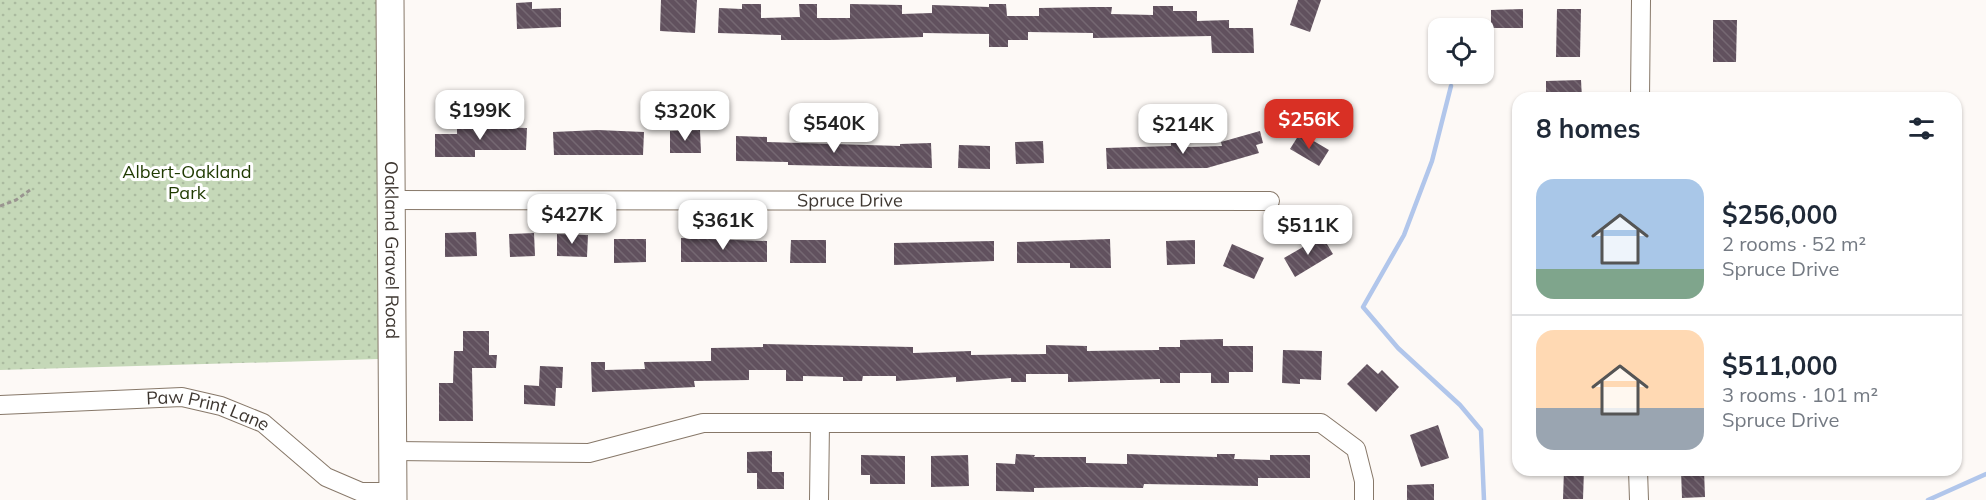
<!DOCTYPE html>
<meta charset="utf-8">
<style>
:root{--surface:#fff;--page:#f6f6f7;--text:#1f2937;--muted:#747a83;--line:#e0e1e3;--accent:#d93025}
body{margin:0;font-family:Mulish,sans-serif;background:var(--page);color:var(--text);height:100vh;display:flex;flex-direction:column;font-size:22px;white-space:nowrap}
*{box-sizing:border-box;margin:0}
p{font-size:20px;color:var(--muted)}
.icon{flex:none;width:33px;height:33px;fill:none;stroke:currentColor;stroke-width:2;stroke-linecap:round;stroke-linejoin:round}
.map{position:relative;flex:1;overflow:hidden}
.sheet{position:absolute;left:1512px;top:92px;width:450px;height:384px;display:flex;flex-direction:column;background:var(--surface);border-radius:18px;box-shadow:0 2px 4px #0004}
.sheet>*{flex:none}
.tools{position:absolute;left:1428px;top:18px;display:grid;gap:12px}
.tools a{display:grid;place-items:center;width:66px;height:66px;border-radius:12px;background:var(--surface);box-shadow:0 2px 4px #0004;font-size:30px}
.price{position:absolute;translate:-50% -51px;padding:0 14px;border-radius:12px;background:#fff;color:#222;font-size:20px;line-height:39px;filter:drop-shadow(0 2px 3px #0008)}
.price::after{content:'';position:absolute;left:50%;top:36px;width:18px;height:14px;margin-left:-9px;background:inherit;clip-path:polygon(0 0,100% 0,50% 100%)}
.price.on{background:var(--accent);color:#fff}
ul{padding:0;list-style:none}
li{display:flex;align-items:center;gap:18px;height:150px;padding:0 24px}
li+li{border-top:2px solid var(--line)}
li span{display:grid;place-items:center;flex:none;width:168px;height:120px;border-radius:18px;color:#555}
li>.icon{margin-inline-start:auto}
span .icon{width:72px;height:72px;fill:#fffc;stroke-width:1}
li b{font-size:26px}
h2{display:flex;justify-content:space-between;align-items:center;height:72px;padding:0 24px;font-size:26px}
.map>svg:first-child{display:block}
.park{fill:url(#park-dots)}
.lines{fill:none;stroke-linecap:round;stroke-linejoin:round}
.stream{stroke:#b1c6eb;stroke-width:4.5}
.building{fill:url(#building-back-hatch)}
.street-casing{stroke:#877869;stroke-width:20}
.secondary-casing{stroke:#877869;stroke-width:29}
.path{stroke:#9a9590;stroke-width:3;stroke-dasharray:4.5 3;stroke-linecap:butt}
.street{stroke:#fff;stroke-width:18}
.secondary{stroke:#fff;stroke-width:27}
.labels{text-anchor:middle;stroke-width:6;stroke-linejoin:round;paint-order:stroke}
.park-label{font-size:18px;fill:#1f3a01;stroke:#fff}
.street-label{font-size:18px;fill:#3e3731;stroke:#fff}
</style>
<div class="map">
<svg width="1986" height="500" viewBox="0 0 1986 500">
<defs>
<pattern id="park-dots" width="8" height="8" patternUnits="userSpaceOnUse" patternTransform="scale(1.5)"><rect width="8" height="8" fill="#c5d8b8"/><path d="M2 2h.1M6 6h.1" fill="none" stroke="#aaba9f" stroke-width="1.8" stroke-linecap="round"/></pattern>
<pattern id="building-back-hatch" width="6" height="6" patternUnits="userSpaceOnUse" patternTransform="scale(1.5)"><rect width="6" height="6" fill="#61515e"/><path d="M-1 5l2 2M0 0l6 6M5-1l2 2" fill="none" stroke="#756872"/></pattern>
</defs>
<rect width="100%" height="100%" fill="#fdf9f6"/>
<polygon class="park" points="0,0 377,0 379,359 0,370"/>
<g class="lines">
<g class="stream">
<polyline points="1451,86 1432,161 1404,235 1363,307 1398,348 1460,405 1481,430 1484,500"/>
<polyline points="1928,500 1986,474"/>
</g>
</g>
<g class="building">
<polygon points="661,0 697,0 695,33 660,31"/>
<polygon points="1298,0 1321,0 1310,32 1290,25"/>
<polygon points="532,2 532,9 561,8 561,27 517,29 516,3"/>
<polygon points="742,4 761,4 761,18 800,17 799,4 817,4 817,18 850,18 850,4 902,5 902,14 932,13 932,5 989,7 989,4 1006,4 1007,16 1039,16 1039,8 1093,7 1112,7 1111,14 1153,15 1153,6 1173,6 1173,11 1197,11 1197,21 1229,20 1229,28 1253,28 1254,53 1212,53 1211,36 1093,38 1093,33 1028,32 1028,40 1008,40 1008,47 989,47 989,34 923,33 923,37 830,40 781,40 781,35 718,33 719,8 742,9"/>
<polygon points="1523,9 1523,28 1491,28 1491,10"/>
<polygon points="1557,9 1581,9 1580,57 1556,57"/>
<polygon points="1713,20 1737,20 1736,62 1713,62"/>
<polygon points="1581,80 1582,98 1546,96 1546,81"/>
<polygon points="457,126 527,128 526,150 475,150 475,157 435,157 435,134 457,134"/>
<polygon points="598,130 644,132 643,155 554,155 553,132"/>
<polygon points="700,130 701,153 670,153 670,131"/>
<polygon points="1260,131 1263,143 1256,145 1259,153 1207,168 1107,169 1106,148 1171,146 1171,140 1187,140 1187,147 1222,146 1221,142"/>
<polygon points="1300,133 1329,150 1319,166 1290,149"/>
<polygon points="736,136 767,137 767,142 900,146 900,144 931,143 932,168 788,165 788,162 736,161"/>
<polygon points="1043,141 1044,163 1016,164 1015,142"/>
<polygon points="959,145 990,146 990,169 958,168"/>
<polygon points="476,232 477,256 445,257 445,233"/>
<polygon points="534,233 535,256 510,257 509,234"/>
<polygon points="557,234 588,235 587,257 557,256"/>
<polygon points="1322,236 1333,254 1295,277 1284,258"/>
<polygon points="681,238 767,241 767,262 681,262"/>
<polygon points="614,239 646,239 646,262 614,263"/>
<polygon points="1110,239 1111,268 1070,268 1070,263 1017,263 1017,242"/>
<polygon points="791,240 826,240 826,263 790,263"/>
<polygon points="1195,240 1195,264 1167,265 1166,241"/>
<polygon points="994,241 994,261 894,265 894,243"/>
<polygon points="1232,244 1264,258 1254,279 1223,266"/>
<polygon points="463,331 489,331 489,355 497,355 496,368 472,368 473,421 439,421 439,383 453,383 454,351 463,351"/>
<polygon points="1223,339 1223,346 1253,346 1253,372 1229,372 1229,383 1211,383 1211,373 1180,373 1180,383 1160,383 1160,379 1068,382 1068,374 1026,374 1026,382 1011,382 1011,378 956,382 956,377 896,381 896,376 863,376 862,381 843,381 843,377 803,376 803,381 786,381 786,370 749,370 749,380 694,381 695,387 592,392 591,362 605,362 605,370 645,369 644,362 711,361 711,348 763,347 763,344 913,347 913,353 971,351 971,355 1046,354 1046,345 1087,346 1087,351 1159,350 1159,347 1180,347 1180,340"/>
<polygon points="1283,350 1322,351 1321,380 1300,379 1300,384 1282,383"/>
<polygon points="1367,364 1378,374 1382,370 1399,387 1376,412 1347,384"/>
<polygon points="540,366 563,367 562,388 556,388 555,406 524,404 524,385 539,386"/>
<polygon points="1438,425 1449,458 1421,467 1410,435"/>
<polygon points="772,451 772,472 784,472 784,489 757,489 757,473 747,473 747,452"/>
<polygon points="1016,454 1035,455 1034,457 1086,457 1086,463 1127,464 1127,454 1217,457 1217,454 1235,454 1234,459 1270,460 1270,455 1310,455 1310,478 1258,478 1258,486 1144,484 1143,488 1086,487 1034,488 1034,492 996,491 996,463 1015,464"/>
<polygon points="861,455 905,456 905,484 870,484 870,475 861,475"/>
<polygon points="968,455 969,486 931,487 931,456"/>
<polygon points="1564,470 1584,470 1583,499 1563,499"/>
<polygon points="1681,470 1704,470 1705,497 1682,498"/>
<polygon points="1434,484 1434,500 1407,500 1407,485"/>
</g>
<g class="lines">
<g class="street-casing">
<g id="street">
<polyline points="1640,98 1641,0"/>
<path id="s1" d="M392,200L1270,201"/>
<path id="s2" d="M0,405L182,397L221,406L263,423L326,477L361,492H393"/>
<polyline points="395,451 589,453 703,423 1321,423 1356,449 1364,481 1364,500"/>
<polyline points="1638,470 1639,500"/>
<polyline points="819,500 820,423"/>
</g>
</g>
<g class="secondary-casing">
<g id="secondary">
<path id="s3" d="M390,0L393,500"/>
</g>
</g>
<polyline class="path" points="0,206 16,200 30,190"/>
<use href="#street" class="street"/>
<use href="#secondary" class="secondary"/>
</g>
<g class="labels">
<g class="park-label">
<text x="187" y="178">Albert-Oakland<tspan x="187" dy="21">Park</tspan></text>
</g>
<g class="street-label">
<text dy="6" stroke="none"><textPath href="#s1" startOffset="458">Spruce Drive</textPath></text>
<text dy="6" stroke="none"><textPath href="#s3" startOffset="250">Oakland Gravel Road</textPath></text>
<text dy="6" stroke="none"><textPath href="#s2" startOffset="210">Paw Print Lane</textPath></text>
</g>
</g>
</svg>
<div class="tools">
<a><svg class="icon" aria-label="locate" viewBox="0 0 24 24"><circle cx="12" cy="12" r="6"/><path d="M12 2v4M12 18v4M2 12h4M18 12h4"/></svg></a>
</div>
<b class="price" style="left:480px;top:141px">$199K</b>
<b class="price" style="left:685px;top:142px">$320K</b>
<b class="price on" style="left:1309px;top:150px">$256K</b>
<b class="price" style="left:834px;top:154px">$540K</b>
<b class="price" style="left:1183px;top:155px">$214K</b>
<b class="price" style="left:572px;top:245px">$427K</b>
<b class="price" style="left:723px;top:251px">$361K</b>
<b class="price" style="left:1308px;top:256px">$511K</b>
<section class="sheet">
<h2>8 homes<svg class="icon" aria-label="filters" viewBox="0 0 24 24"><path d="M4 7h16M4 17h16"/><circle cx="9" cy="7" r="2"/><circle cx="15" cy="17" r="2"/></svg></h2>
<ul>
<li><span style="background:linear-gradient(#a9c7e8 75%,#7fa58c 0)"><svg class="icon" aria-label="home" viewBox="0 0 24 24"><path d="M3 11l9-7 9 7M6 9v11h12V9"/></svg></span><div><b>$256,000</b><p>2 rooms · 52 m²</p><p>Spruce Drive</p></div></li>
<li><span style="background:linear-gradient(#ffd9b3 65%,#9aa5b1 0)"><svg class="icon" aria-label="home" viewBox="0 0 24 24"><path d="M3 11l9-7 9 7M6 9v11h12V9"/></svg></span><div><b>$511,000</b><p>3 rooms · 101 m²</p><p>Spruce Drive</p></div></li>
</ul>
</section>
</div>
